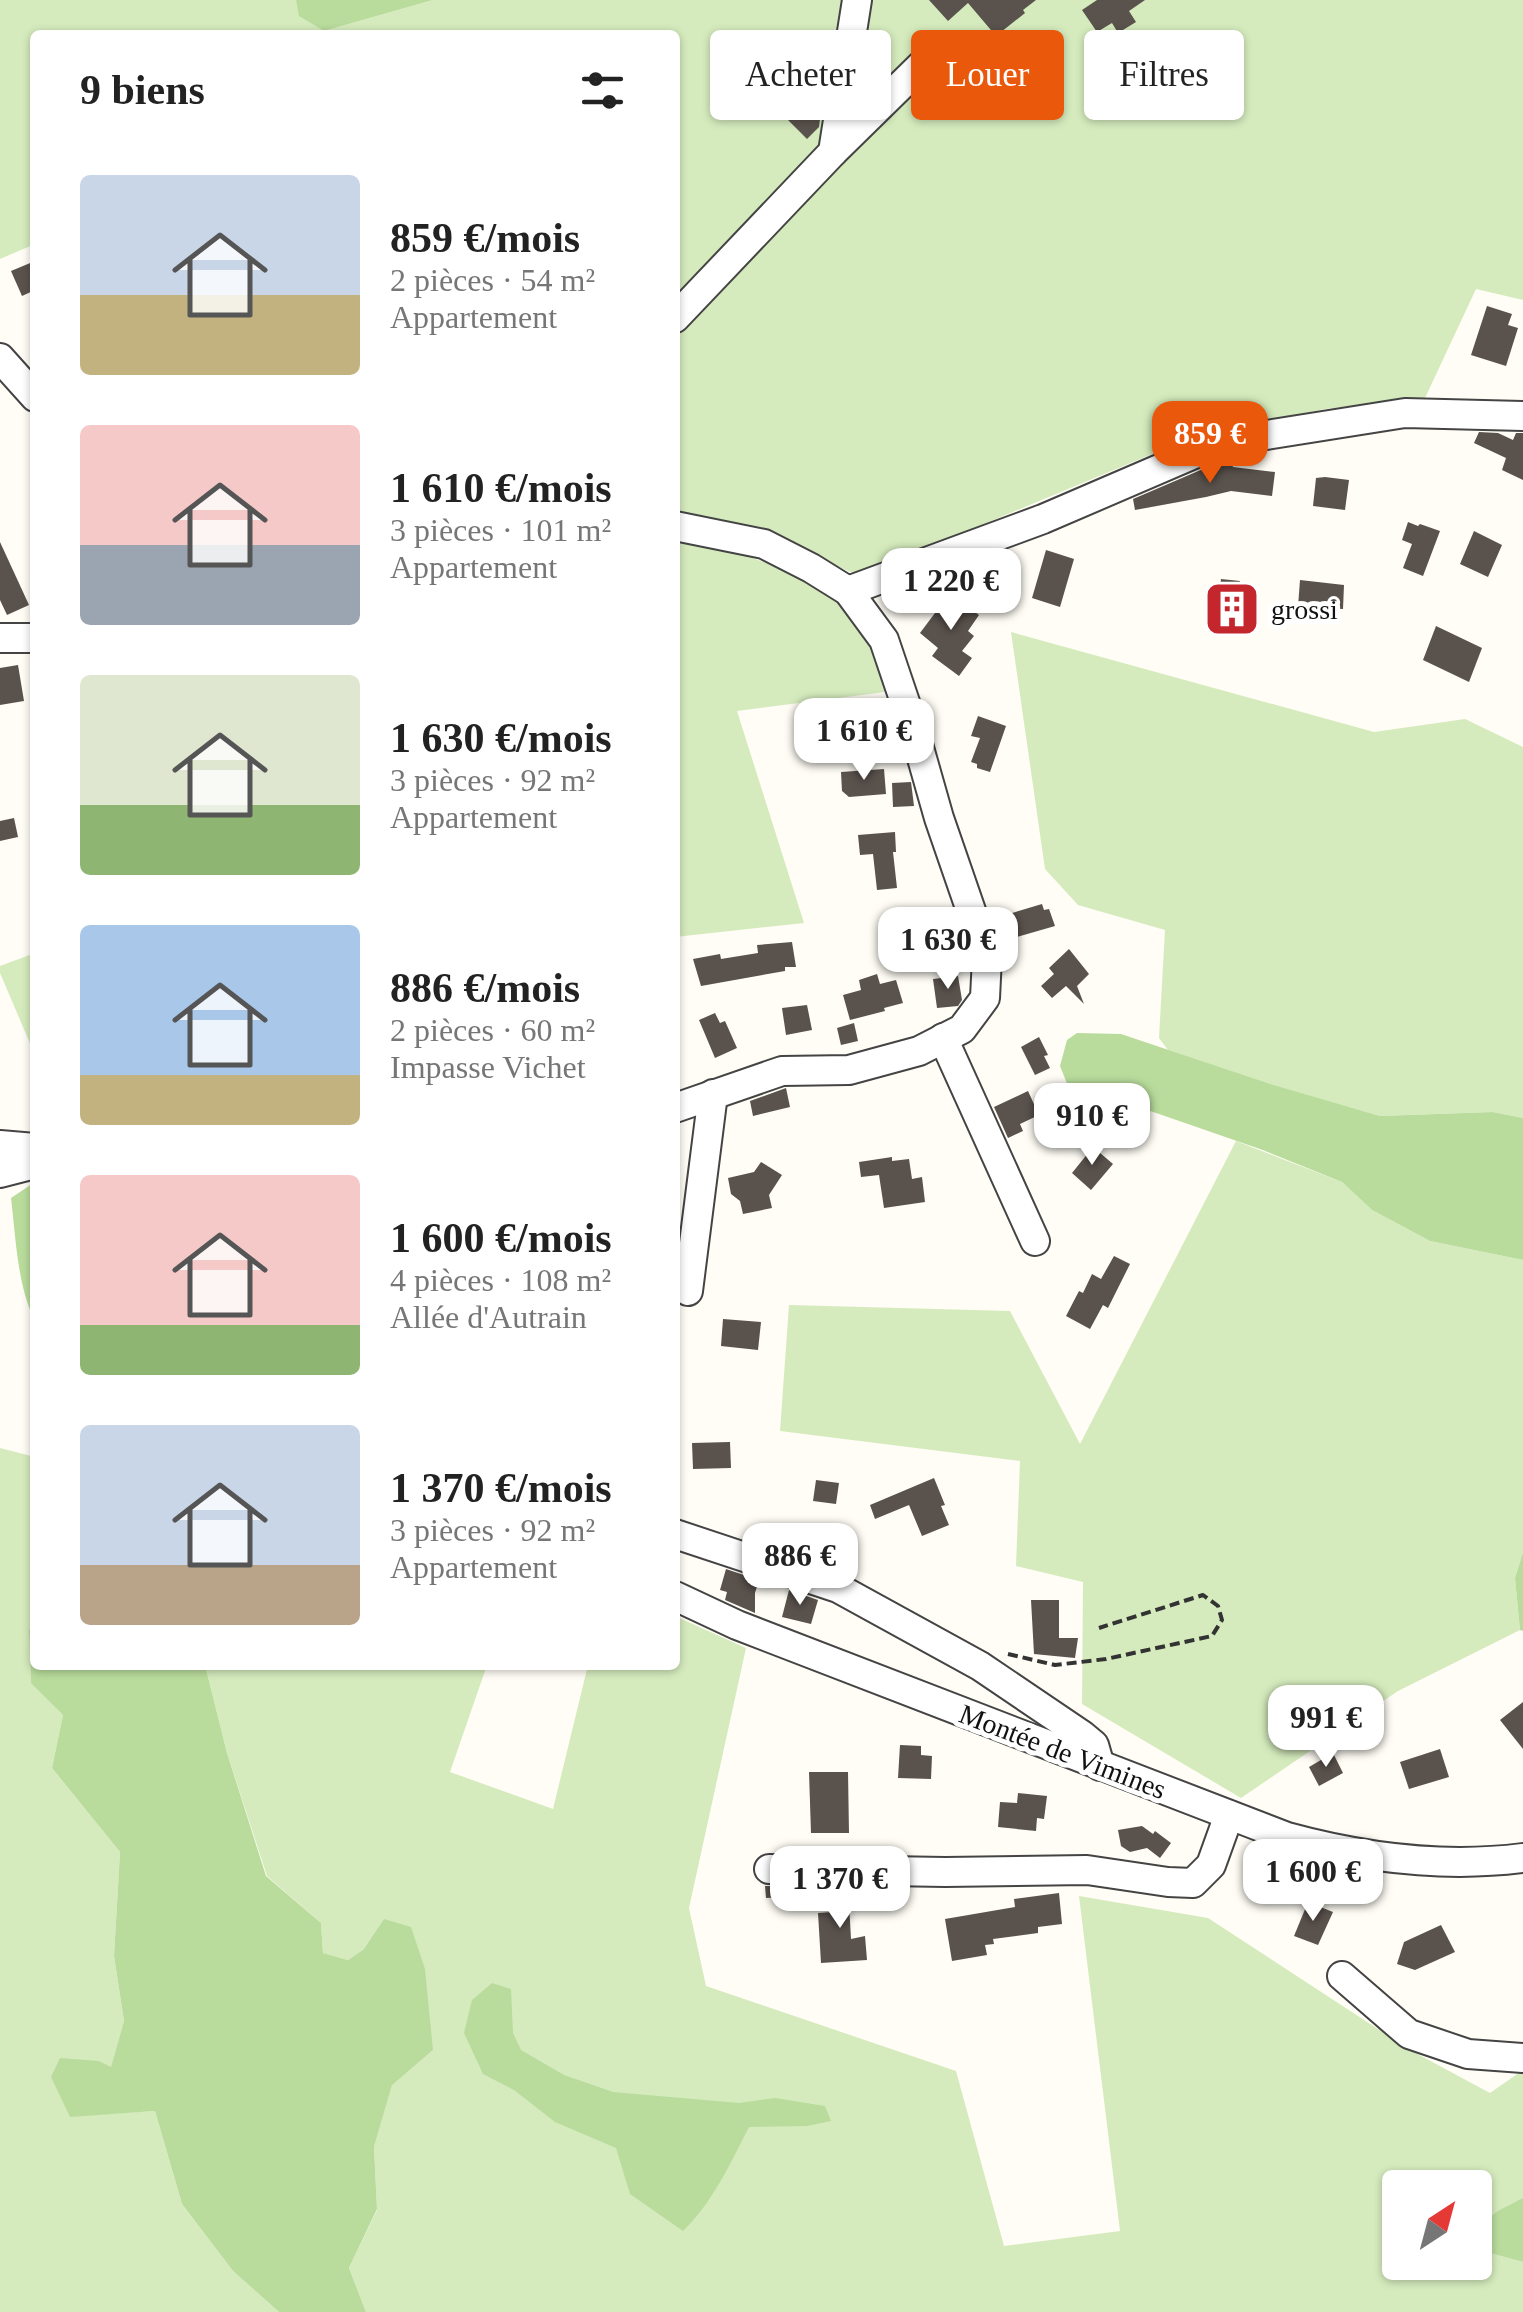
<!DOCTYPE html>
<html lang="fr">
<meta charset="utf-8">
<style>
:root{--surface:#fff;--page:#f6f6f6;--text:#222;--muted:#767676;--accent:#ea580c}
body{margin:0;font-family:Georgia,serif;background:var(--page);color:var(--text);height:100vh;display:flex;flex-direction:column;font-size:38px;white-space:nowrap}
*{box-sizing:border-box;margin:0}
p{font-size:32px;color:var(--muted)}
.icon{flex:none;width:55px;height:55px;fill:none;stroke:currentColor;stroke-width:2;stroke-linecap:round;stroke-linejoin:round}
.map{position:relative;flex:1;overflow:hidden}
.side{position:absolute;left:30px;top:30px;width:650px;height:1640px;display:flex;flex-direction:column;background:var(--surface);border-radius:10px;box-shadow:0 2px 8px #0004}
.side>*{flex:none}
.guide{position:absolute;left:710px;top:30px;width:662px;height:90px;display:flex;gap:20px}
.needle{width:65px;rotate:36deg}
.controls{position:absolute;left:1382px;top:2170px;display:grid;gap:20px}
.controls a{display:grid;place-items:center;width:110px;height:110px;border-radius:10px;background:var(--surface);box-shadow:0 2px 8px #0004;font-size:50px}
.price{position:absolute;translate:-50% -85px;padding:0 22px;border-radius:20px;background:#fff;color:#222;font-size:32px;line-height:65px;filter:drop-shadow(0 2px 5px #0008)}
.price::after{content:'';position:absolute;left:50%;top:60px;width:30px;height:22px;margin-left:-15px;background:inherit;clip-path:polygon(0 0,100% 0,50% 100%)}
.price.current{background:var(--accent);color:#fff}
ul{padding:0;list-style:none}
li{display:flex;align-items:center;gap:30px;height:250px;padding:0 50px}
li span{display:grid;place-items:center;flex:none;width:280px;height:200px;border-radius:10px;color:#555}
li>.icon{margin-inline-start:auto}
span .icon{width:120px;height:120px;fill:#fffc;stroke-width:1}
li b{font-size:42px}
h2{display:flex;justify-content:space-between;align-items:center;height:120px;padding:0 50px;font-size:42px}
.pill{padding:0 35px;border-radius:10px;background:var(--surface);box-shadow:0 2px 8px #0004;font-size:35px;line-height:90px}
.pill.current{background:var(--accent);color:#fff}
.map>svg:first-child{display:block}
.green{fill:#d5ebbd}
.forest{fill:#b9dc9c}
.building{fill:#5a524d}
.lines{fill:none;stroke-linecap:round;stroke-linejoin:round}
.minor-casing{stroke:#444;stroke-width:32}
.path{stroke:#333;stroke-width:4;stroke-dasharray:10 5;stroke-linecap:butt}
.minor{stroke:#fff;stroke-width:28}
.labels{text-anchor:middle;stroke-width:10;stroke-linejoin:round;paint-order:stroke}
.poi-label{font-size:28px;fill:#111;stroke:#fff;text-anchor:start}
.street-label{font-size:28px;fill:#111;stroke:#fff}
</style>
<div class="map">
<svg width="1523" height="2312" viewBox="0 0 1523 2312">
<rect width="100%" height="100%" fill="#fffdf5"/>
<g class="green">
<polygon points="0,0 296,0 300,16 324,31 433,0 1523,0 1523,300 1476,289 1425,398 1325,409 1193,437 859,576 773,536 675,513 675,35 35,35 35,244 0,259"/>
<path d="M675,535C742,554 833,575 871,640C880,656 886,675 893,691L737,711L804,923L675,937Z"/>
<polygon points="1011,632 1374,732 1465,719 1523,747 1523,1118 1493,1112 1380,1116 1267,1084 1168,1050 1159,1038 1165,930 1078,905 1045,869"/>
<polygon points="35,953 35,1055 0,973 0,966"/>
<polygon points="1236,1141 1342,1182 1372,1210 1430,1241 1523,1260 1523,1552 1515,1578 1520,1630 1398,1691 1241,1798 1082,1704 1083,1582 1016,1566 1020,1461 780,1431 789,1305 1010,1311 1080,1444"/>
<polygon points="0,1448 35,1457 35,1494 31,1506 35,1520 35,1601 29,1631 31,1682 63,1715 52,1768 120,1852 114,1956 124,2021 111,2068 99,2061 70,2116 155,2111 182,2204 233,2271 279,2312 0,2312"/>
<polygon points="675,1616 746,1648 689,1908 706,1986 956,2071 1004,2246 1120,2231 1079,1896 1208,1918 1410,2050 1490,2093 1523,2070 1523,2200 1486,2218 1475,2239 1475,2188 1400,2188 1400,2262 1475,2262 1475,2249 1523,2262 1523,2312 366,2312 349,2268 377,2210 374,2147 392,2084 433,2050 364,1949 348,1960 323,1953 321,1923 267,1876 227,1753 205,1665 487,1665 450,1772 553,1809 588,1665 675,1665"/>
</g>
<g class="forest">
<polygon points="296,0 433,0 324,31 299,16"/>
<polygon points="1077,1033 1121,1034 1267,1083 1380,1116 1493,1112 1523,1118 1523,1260 1430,1241 1372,1210 1342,1182 1260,1149 1136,1106 1091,1095 1068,1086 1060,1066 1067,1040"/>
<path d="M35,1182V1321C17,1285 16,1238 11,1198Z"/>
<polygon points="1523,1552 1523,1631 1520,1630 1515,1578"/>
<polygon points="35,1601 35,1665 205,1665 227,1753 266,1876 321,1923 323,1953 348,1960 364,1949 384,1919 411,1927 425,1969 433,2050 392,2085 374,2147 377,2209 349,2268 366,2312 279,2312 233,2271 182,2204 155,2111 70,2117 51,2077 60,2058 99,2061 111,2067 124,2021 114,1956 120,1852 52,1768 63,1715 31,1683 29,1631"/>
<path d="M492,1983L511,1989L513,2033L521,2050L564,2075L613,2092L739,2103L775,2098L825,2106L831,2121L807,2126L749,2127C730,2164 713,2202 683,2231L630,2194L616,2148L555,2122L514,2090L483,2074L464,2033L472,2000Z"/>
<path d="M1523,2198V2262L1475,2249C1475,2218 1499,2211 1523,2198Z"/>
</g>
<g class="building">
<polygon points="929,0 1036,0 1023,10 1025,13 996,36 968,3 948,21"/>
<polygon points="1097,0 1145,0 1129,11 1136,22 1118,33 1112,23 1097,32 1082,10"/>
<polygon points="805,104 820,119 819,127 807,139 788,120"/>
<polygon points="35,261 35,290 22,296 11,271"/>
<polygon points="1487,306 1512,314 1508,325 1518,328 1506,366 1471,355"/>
<polygon points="1479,432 1498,433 1513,440 1516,433 1523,433 1523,480 1502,470 1506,458 1474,443"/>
<polygon points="1231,462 1233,467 1275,472 1272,496 1231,491 1206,497 1135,510 1133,499 1210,466"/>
<polygon points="1325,477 1349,480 1345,510 1313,506 1316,478"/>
<polygon points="1408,522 1418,526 1420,524 1440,531 1423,576 1403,568 1412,544 1402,540"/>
<polygon points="1474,531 1502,545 1488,577 1460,564"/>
<polygon points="0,542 29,605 7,615 0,600"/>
<polygon points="1046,550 1074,559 1060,607 1032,598"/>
<polygon points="1221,579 1240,581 1238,598 1249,599 1246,622 1216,618"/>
<polygon points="1300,580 1344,585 1343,609 1298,607"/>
<polygon points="950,593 979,615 968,631 974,636 962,651 972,658 959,676 932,656 938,648 920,633"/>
<polygon points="1436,626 1482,648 1469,682 1423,660"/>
<polygon points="18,665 24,701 0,705 0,668"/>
<polygon points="830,714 857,721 851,745 831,741 826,733"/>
<polygon points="978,716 1006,726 990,772 977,768 977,764 971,762 980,738 971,736"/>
<polygon points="884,769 886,794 849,797 842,791 841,772"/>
<polygon points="911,782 914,806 893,807 892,783"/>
<polygon points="14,818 18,837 0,841 0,821"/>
<polygon points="895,832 896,852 893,852 897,888 877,890 873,854 860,855 858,835"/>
<polygon points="1042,904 1044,910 1049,909 1055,926 1000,942 992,919"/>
<polygon points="792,942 796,967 785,967 785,971 701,986 693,959 720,954 721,959 758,953 757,945"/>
<polygon points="1069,949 1089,974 1077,986 1084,1004 1066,986 1052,998 1041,986 1054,974 1049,968"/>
<polygon points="877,974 880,984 896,980 903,1003 884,1008 885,1011 850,1020 843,995 861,990 859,980"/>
<polygon points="958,976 962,1000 958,1006 937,1008 933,979"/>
<polygon points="807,1005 812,1030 786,1035 782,1008"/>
<polygon points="715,1013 720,1023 725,1021 737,1048 715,1058 699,1020"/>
<polygon points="854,1023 858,1041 841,1045 837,1028"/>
<polygon points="1039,1037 1048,1055 1044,1056 1050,1068 1035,1075 1021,1047"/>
<polygon points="786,1088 790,1107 753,1116 750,1101"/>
<polygon points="1028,1091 1039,1115 1020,1124 1023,1131 1008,1138 994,1107"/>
<polygon points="1093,1147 1113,1164 1091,1190 1072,1173"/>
<polygon points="892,1157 892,1161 909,1159 912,1179 922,1177 925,1202 884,1208 879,1175 861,1177 859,1162"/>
<polygon points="761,1162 782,1175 769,1195 772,1208 743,1214 740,1201 731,1194 728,1178 754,1172"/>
<polygon points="1114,1256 1130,1264 1108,1308 1103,1305 1090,1329 1066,1316 1079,1291 1083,1293 1092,1274 1101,1279"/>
<polygon points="723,1319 761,1322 758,1350 721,1346"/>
<polygon points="730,1442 731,1468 693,1469 692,1443"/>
<polygon points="934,1478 945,1505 941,1506 949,1525 922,1536 909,1505 875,1519 870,1505"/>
<polygon points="816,1480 839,1483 836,1504 813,1501"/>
<polygon points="726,1569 759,1580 755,1593 755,1613 725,1600 727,1592 720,1590"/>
<polygon points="789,1590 818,1600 811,1624 782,1617"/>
<polygon points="1031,1600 1059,1600 1059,1638 1078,1638 1075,1658 1034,1654"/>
<polygon points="1523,1702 1523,1749 1500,1720"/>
<polygon points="900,1745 921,1746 921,1755 932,1756 931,1779 898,1778"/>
<polygon points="1440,1749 1449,1777 1409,1789 1400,1762"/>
<polygon points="1333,1753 1343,1773 1319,1786 1309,1767"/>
<polygon points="809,1772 848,1772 849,1833 811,1833"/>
<polygon points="1018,1793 1047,1796 1044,1819 1037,1818 1036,1831 998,1827 1000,1802 1017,1803"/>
<polygon points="1142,1826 1153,1834 1155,1831 1171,1843 1160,1858 1147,1848 1130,1852 1121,1846 1118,1830"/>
<polygon points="765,1886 815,1887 815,1895 766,1898"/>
<polygon points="830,1888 850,1888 852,1903 849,1903 851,1939 865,1936 867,1960 821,1963 818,1913 832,1912"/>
<polygon points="1059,1893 1062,1924 1038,1927 1038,1933 993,1939 994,1944 985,1945 987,1955 952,1961 945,1919 1015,1907 1014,1899"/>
<polygon points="1308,1902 1333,1912 1318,1945 1294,1936"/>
<polygon points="1441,1925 1455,1952 1415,1970 1397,1964 1404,1942"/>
</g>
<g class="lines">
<g class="minor-casing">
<g id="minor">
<polyline points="833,152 937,50"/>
<polyline points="675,318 833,152 857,0"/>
<polyline points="0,358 35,397"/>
<polyline points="675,526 764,544 811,568 848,591 884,640 912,723 939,818 987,957 985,998 962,1029 919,1051 849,1070 782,1071 675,1108"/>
<polyline points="848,591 1043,519 1222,442 1405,413 1523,416"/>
<polyline points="0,638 35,638"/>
<polyline points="943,1038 1035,1241"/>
<polyline points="0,1145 35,1148"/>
<polyline points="0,1173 35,1164"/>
<polyline points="688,1291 713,1094"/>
<polyline points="675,1534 838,1588 980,1666 1082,1735 1094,1745 1100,1766"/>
<path d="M675,1596L737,1625L1287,1837C1364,1858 1444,1868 1523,1858"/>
<polyline points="769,1869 945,1872 1087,1870 1168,1882 1193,1883 1211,1865 1229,1815"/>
<polyline points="1342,1976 1409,2034 1468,2054 1523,2058"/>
</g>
</g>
<polyline class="path" points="1008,1654 1055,1665 1106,1659 1212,1636 1222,1620 1218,1606 1203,1595 1099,1628"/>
<use href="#minor" class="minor"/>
</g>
<defs>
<g id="building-square" transform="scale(2.875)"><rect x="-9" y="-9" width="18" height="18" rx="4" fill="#c4262e" stroke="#fff"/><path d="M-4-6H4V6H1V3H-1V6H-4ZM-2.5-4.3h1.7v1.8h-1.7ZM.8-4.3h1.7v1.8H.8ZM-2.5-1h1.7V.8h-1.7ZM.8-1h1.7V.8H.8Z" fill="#fff"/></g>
</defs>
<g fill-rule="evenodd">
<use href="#building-square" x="1232" y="609"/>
</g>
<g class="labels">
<g class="poi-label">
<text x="1271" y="619">grossi</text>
</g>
<g class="street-label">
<text transform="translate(1063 1751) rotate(21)" y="10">Montée de Vimines</text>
</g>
</g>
</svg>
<div class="controls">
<a><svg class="needle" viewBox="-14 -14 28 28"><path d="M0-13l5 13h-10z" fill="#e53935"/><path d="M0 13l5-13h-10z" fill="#767676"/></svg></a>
</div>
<b class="price current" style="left:1210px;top:486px">859 €</b>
<b class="price" style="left:951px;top:633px">1 220 €</b>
<b class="price" style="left:864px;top:783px">1 610 €</b>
<b class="price" style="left:948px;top:992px">1 630 €</b>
<b class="price" style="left:1092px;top:1168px">910 €</b>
<b class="price" style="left:800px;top:1608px">886 €</b>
<b class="price" style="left:1326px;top:1770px">991 €</b>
<b class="price" style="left:1313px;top:1924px">1 600 €</b>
<b class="price" style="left:840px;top:1931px">1 370 €</b>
<div class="guide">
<a class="pill">Acheter</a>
<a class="pill current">Louer</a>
<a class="pill">Filtres</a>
</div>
<section class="side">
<h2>9 biens<svg class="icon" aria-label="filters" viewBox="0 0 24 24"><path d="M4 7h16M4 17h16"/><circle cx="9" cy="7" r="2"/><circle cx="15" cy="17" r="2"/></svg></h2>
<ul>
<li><span style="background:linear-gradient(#c9d6e8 60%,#c2b280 0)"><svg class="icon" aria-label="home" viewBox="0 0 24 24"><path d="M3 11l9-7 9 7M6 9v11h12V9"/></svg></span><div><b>859 €/mois</b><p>2 pièces · 54 m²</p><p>Appartement</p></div></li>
<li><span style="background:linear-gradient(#f6c9c9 60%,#9aa5b1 0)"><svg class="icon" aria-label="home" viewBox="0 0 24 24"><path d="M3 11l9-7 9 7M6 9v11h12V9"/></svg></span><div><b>1 610 €/mois</b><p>3 pièces · 101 m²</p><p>Appartement</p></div></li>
<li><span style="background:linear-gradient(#dfe7d0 65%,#8fb573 0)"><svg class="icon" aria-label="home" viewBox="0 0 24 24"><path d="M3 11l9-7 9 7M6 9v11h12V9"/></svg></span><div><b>1 630 €/mois</b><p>3 pièces · 92 m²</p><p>Appartement</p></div></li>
<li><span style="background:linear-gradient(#a9c7e8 75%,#c2b280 0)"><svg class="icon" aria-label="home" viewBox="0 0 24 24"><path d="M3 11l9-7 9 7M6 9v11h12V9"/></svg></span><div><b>886 €/mois</b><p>2 pièces · 60 m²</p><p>Impasse Vichet</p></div></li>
<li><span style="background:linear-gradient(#f6c9c9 75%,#8fb573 0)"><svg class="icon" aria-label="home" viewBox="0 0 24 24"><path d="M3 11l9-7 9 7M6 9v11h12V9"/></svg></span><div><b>1 600 €/mois</b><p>4 pièces · 108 m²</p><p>Allée d'Autrain</p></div></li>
<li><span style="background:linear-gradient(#c9d6e8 70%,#b9a48a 0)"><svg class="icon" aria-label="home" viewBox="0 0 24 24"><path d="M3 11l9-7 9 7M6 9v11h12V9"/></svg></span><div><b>1 370 €/mois</b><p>3 pièces · 92 m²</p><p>Appartement</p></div></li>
</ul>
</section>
</div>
